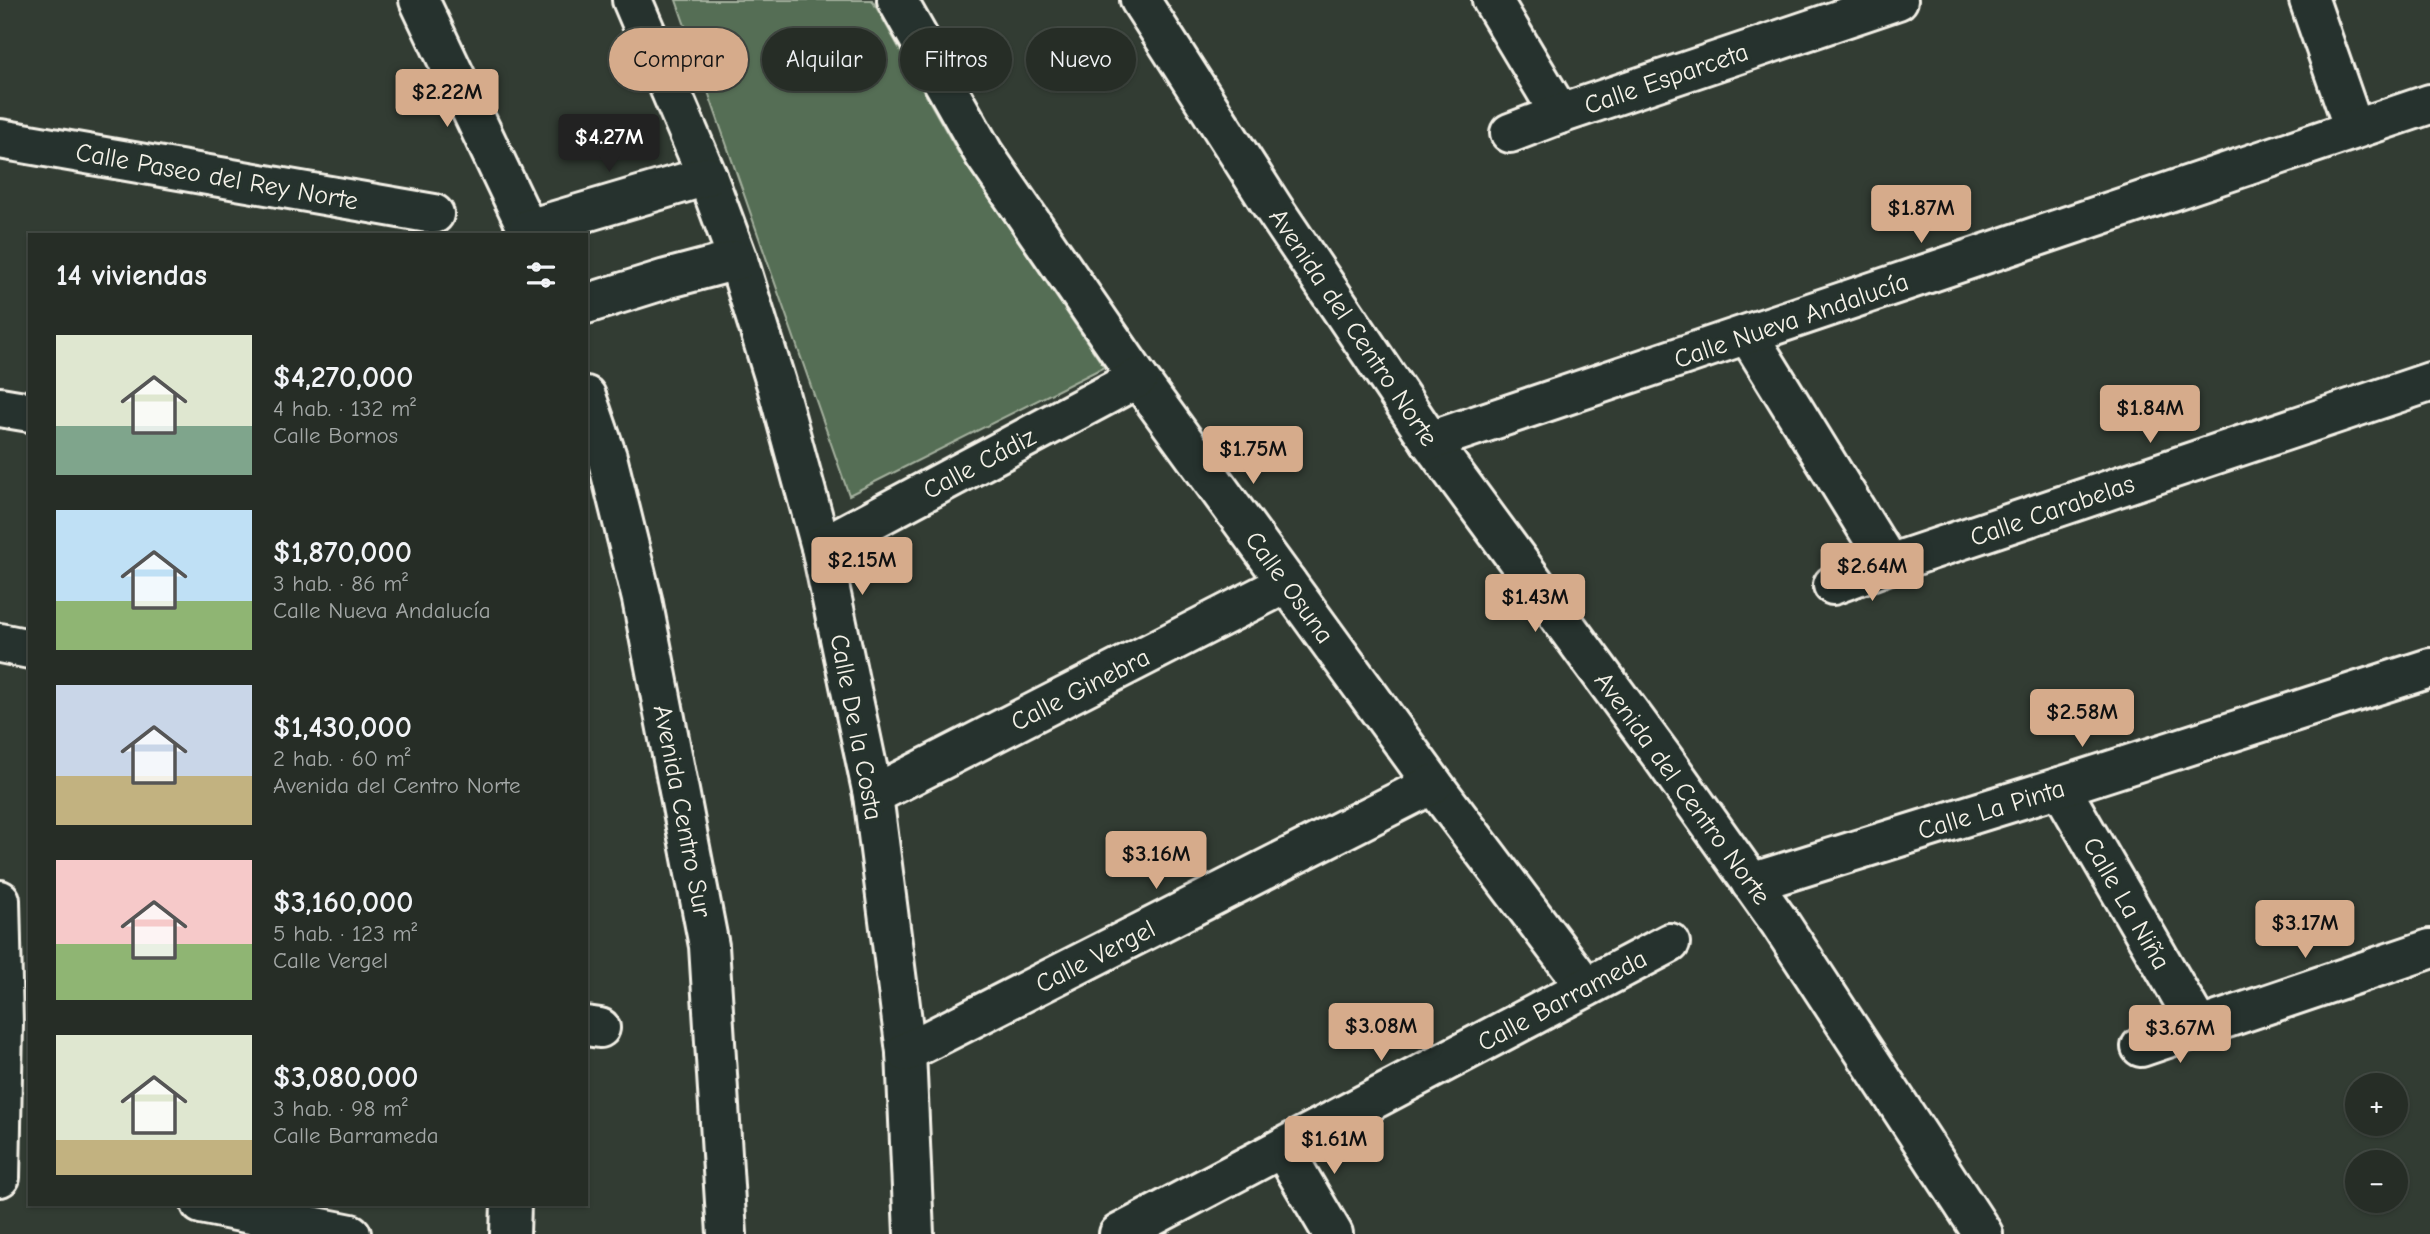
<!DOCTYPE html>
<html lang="es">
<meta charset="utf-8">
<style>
:root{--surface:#262d26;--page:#2e352e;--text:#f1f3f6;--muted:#a4a8a7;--line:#424943;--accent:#d6ab8b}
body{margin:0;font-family:"Comic Neue",sans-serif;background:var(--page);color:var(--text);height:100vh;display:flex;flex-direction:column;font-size:26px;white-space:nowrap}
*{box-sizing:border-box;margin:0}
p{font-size:23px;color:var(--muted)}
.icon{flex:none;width:38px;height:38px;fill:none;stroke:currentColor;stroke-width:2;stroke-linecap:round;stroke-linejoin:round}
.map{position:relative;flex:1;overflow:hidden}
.panel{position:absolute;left:28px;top:233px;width:560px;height:973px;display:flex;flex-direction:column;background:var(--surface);border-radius:0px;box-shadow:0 2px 5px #0004,0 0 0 2px var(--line)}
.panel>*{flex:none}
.hud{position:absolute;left:609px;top:28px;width:665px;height:63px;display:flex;gap:14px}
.controls{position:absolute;left:2345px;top:1073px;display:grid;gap:14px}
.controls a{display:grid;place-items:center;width:63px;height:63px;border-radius:50%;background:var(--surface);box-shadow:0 2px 5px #0004,0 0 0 2px var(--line);font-size:35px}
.price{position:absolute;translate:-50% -60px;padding:0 16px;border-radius:7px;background:var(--accent);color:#111;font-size:23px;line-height:46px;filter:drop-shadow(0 2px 4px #0008)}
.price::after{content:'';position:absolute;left:50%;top:42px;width:21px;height:16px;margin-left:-10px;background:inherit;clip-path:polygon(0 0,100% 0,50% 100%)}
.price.active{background:#222;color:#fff}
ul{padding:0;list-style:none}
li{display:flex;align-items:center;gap:21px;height:175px;padding:0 28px}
li span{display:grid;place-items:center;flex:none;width:196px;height:140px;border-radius:0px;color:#555}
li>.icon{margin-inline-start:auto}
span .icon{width:84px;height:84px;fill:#fffc;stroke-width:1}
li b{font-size:30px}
h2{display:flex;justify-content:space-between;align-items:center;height:84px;padding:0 28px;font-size:30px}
.pill{padding:0 24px;border-radius:32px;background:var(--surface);box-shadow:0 2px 5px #0004,0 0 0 2px var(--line);font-size:24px;line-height:63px}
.pill.active{background:var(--accent);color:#111}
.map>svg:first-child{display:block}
.green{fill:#556e54;stroke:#a4b09e;stroke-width:2}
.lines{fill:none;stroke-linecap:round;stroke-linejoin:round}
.minor-casing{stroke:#f4f1e8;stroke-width:44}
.minor{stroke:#26332d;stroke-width:38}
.labels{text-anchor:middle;stroke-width:7;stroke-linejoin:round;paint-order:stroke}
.street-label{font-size:26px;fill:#f4f1e8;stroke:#26332d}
</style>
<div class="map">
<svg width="2430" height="1234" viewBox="0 0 2430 1234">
<rect width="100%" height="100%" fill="#323c33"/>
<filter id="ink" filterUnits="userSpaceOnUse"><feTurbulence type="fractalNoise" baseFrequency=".0143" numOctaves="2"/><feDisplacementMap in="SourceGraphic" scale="14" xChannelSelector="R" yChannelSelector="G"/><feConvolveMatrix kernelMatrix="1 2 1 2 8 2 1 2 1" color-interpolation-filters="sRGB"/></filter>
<g filter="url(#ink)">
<polygon class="green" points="676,0 872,0 959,154 1104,367 849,495"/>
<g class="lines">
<g class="minor-casing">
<g id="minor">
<polyline points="419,0 530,234"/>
<polyline points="632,0 707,176 738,260 777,386 821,547 873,795 906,1052 914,1234"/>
<polyline points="897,0 984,154 1138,378 1433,784 1586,987"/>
<polyline points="1140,0 1274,209 1430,441 1663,758 1780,923 1983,1234"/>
<polyline points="1492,0 1560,114"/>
<polyline points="2309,0 2354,129"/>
<polyline points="1510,133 1560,114 1898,0"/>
<polyline points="0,139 434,214"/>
<polyline points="528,229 707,176"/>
<polyline points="586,304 666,279 738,260"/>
<polyline points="1748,335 1889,564"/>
<polyline points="586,396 607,457 642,599 709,946 727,1234"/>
<polyline points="0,407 30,412"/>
<polyline points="1430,441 2430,104"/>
<polyline points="821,547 1138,378"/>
<polyline points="1833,585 1889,564 2430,382"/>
<polyline points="0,643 30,649"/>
<polyline points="2060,787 2199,1027"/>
<polyline points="873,795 1287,583"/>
<polyline points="1751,883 2060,787 2430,668"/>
<polyline points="0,900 3,1024 0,1177"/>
<polyline points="586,1026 600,1028"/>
<polyline points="2141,1047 2430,949"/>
<polyline points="906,1052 1433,784"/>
<polyline points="1283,1149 1333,1234"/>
<polyline points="201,1204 351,1234"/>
<polyline points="510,1234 511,1204"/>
<polyline points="1119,1234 1670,943"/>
</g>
</g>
<use href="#minor" class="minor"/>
</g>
</g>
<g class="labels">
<g class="street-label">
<text transform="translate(1666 78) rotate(-19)" y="9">Calle Esparceta</text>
<text transform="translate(217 176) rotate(10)" y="9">Calle Paseo del Rey Norte</text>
<text transform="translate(1791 320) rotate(-19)" y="9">Calle Nueva Andalucía</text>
<text transform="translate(1354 327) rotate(56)" y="9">Avenida del Centro Norte</text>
<text transform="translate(979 463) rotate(-28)" y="9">Calle Cádiz</text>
<text transform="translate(2052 510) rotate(-19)" y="9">Calle Carabelas</text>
<text transform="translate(1290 587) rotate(54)" y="9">Calle Osuna</text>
<text transform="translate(1080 689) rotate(-27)" y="9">Calle Ginebra</text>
<text transform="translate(857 727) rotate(79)" y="9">Calle De la Costa</text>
<text transform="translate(1683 788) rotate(54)" y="9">Avenida del Centro Norte</text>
<text transform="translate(1991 809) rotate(-17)" y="9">Calle La Pinta</text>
<text transform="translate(683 811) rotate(79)" y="9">Avenida Centro Sur</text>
<text transform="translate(2127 903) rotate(60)" y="9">Calle La Niña</text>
<text transform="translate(1095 956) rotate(-27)" y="9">Calle Vergel</text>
<text transform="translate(1562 1000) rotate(-28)" y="9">Calle Barrameda</text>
</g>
</g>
</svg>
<div class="controls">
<a>+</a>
<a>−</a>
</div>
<b class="price" style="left:447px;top:129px">$2.22M</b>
<b class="price active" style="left:609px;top:174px">$4.27M</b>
<b class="price" style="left:1921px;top:245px">$1.87M</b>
<b class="price" style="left:2150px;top:445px">$1.84M</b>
<b class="price" style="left:1253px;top:486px">$1.75M</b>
<b class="price" style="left:862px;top:597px">$2.15M</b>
<b class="price" style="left:1872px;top:603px">$2.64M</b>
<b class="price" style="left:1535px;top:634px">$1.43M</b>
<b class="price" style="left:2082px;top:749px">$2.58M</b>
<b class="price" style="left:1156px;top:891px">$3.16M</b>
<b class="price" style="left:2305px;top:960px">$3.17M</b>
<b class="price" style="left:1381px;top:1063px">$3.08M</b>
<b class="price" style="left:2180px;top:1065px">$3.67M</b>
<b class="price" style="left:1334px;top:1176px">$1.61M</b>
<div class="hud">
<a class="pill active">Comprar</a>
<a class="pill">Alquilar</a>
<a class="pill">Filtros</a>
<a class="pill">Nuevo</a>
</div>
<section class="panel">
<h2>14 viviendas<svg class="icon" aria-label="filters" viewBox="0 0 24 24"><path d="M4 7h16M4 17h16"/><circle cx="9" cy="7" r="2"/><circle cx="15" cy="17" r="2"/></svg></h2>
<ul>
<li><span style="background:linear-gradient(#dfe7d0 65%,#7fa58c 0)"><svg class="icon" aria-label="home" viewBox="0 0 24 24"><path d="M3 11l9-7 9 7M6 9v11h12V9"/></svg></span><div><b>$4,270,000</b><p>4 hab. · 132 m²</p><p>Calle Bornos</p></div></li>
<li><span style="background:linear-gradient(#bfe0f5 65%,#8fb573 0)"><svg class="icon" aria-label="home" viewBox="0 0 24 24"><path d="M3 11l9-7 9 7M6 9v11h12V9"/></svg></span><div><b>$1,870,000</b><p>3 hab. · 86 m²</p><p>Calle Nueva Andalucía</p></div></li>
<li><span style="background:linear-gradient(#c9d6e8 65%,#c2b280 0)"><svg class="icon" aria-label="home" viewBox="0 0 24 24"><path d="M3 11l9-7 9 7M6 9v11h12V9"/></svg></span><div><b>$1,430,000</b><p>2 hab. · 60 m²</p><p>Avenida del Centro Norte</p></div></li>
<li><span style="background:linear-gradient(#f6c9c9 60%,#8fb573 0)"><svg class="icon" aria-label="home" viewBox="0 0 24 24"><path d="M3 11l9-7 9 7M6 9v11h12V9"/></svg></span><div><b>$3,160,000</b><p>5 hab. · 123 m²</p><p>Calle Vergel</p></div></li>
<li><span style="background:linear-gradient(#dfe7d0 75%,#c2b280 0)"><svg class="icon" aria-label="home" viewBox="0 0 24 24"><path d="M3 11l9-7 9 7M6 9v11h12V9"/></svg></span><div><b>$3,080,000</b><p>3 hab. · 98 m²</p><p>Calle Barrameda</p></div></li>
</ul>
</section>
</div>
